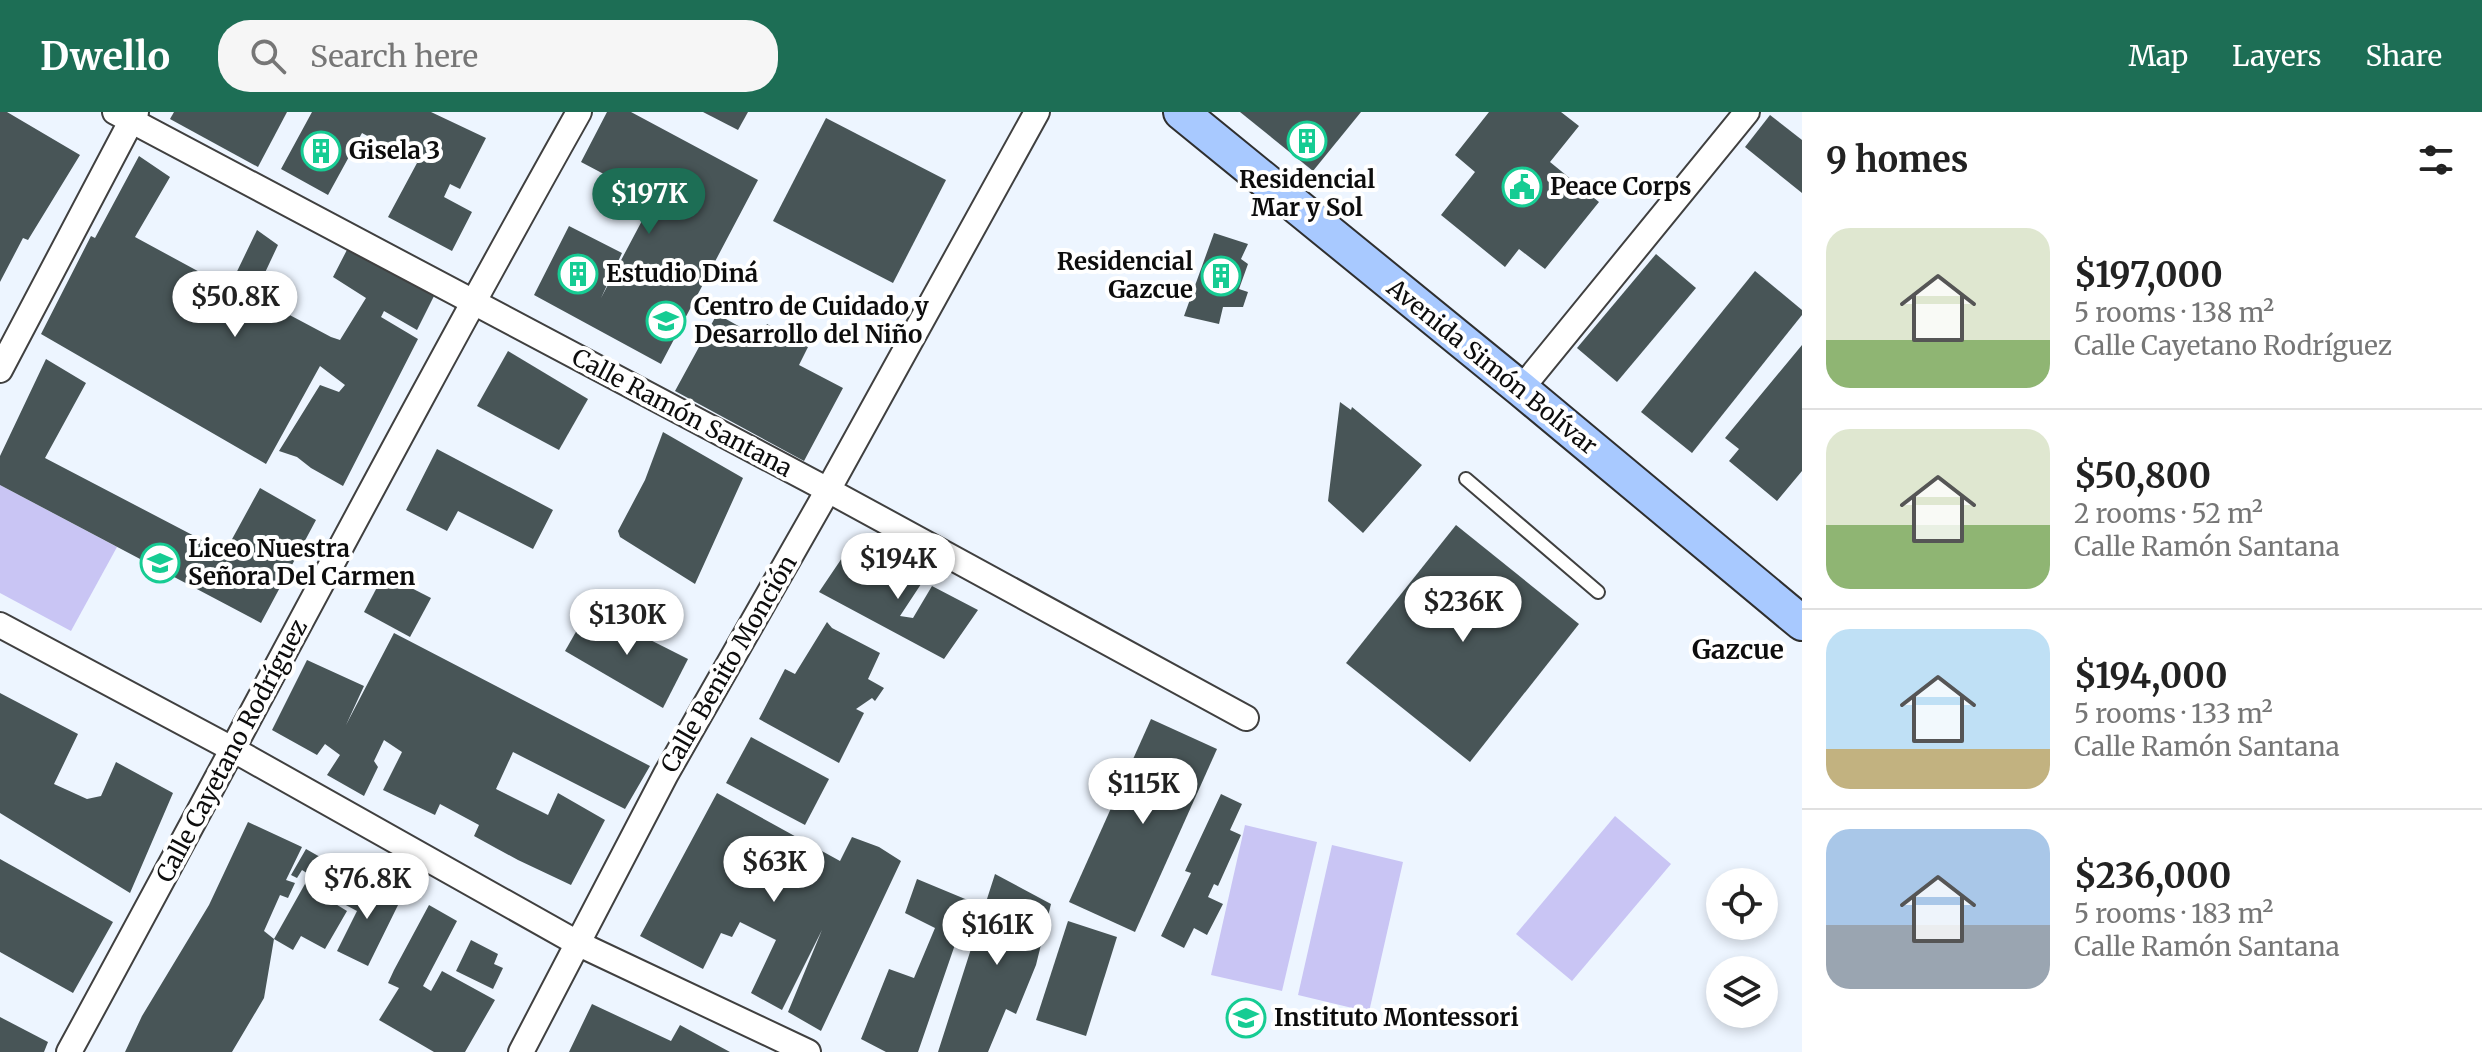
<!DOCTYPE html>
<meta charset="utf-8">
<style>
:root{--surface:#fff;--page:#f6f6f6;--text:#222;--muted:#767676;--line:#e0e0e0;--accent:#1d6e55}
body{margin:0;font-family:Merriweather,serif;background:var(--page);color:var(--text);height:100vh;display:flex;flex-direction:column;font-size:30px;white-space:nowrap}
*{box-sizing:border-box;margin:0}
p{font-size:26px;color:var(--muted)}
.icon{flex:none;width:44px;height:44px;fill:none;stroke:currentColor;stroke-width:2;stroke-linecap:round;stroke-linejoin:round}
.map{position:relative;flex:1;overflow:hidden}
.details{display:flex;flex-direction:column;background:var(--surface);width:680px}
.details>*{flex:none}
.fabs{position:absolute;left:1706px;top:756px;display:grid;gap:16px}
.fabs a{display:grid;place-items:center;width:72px;height:72px;border-radius:50%;background:var(--surface);box-shadow:0 4px 12px #0003;font-size:40px}
.price{position:absolute;translate:-50% -68px;padding:0 18px;border-radius:28px;background:#fff;color:#222;font-size:26px;line-height:52px;filter:drop-shadow(0 2px 4px #0008)}
.price::after{content:'';position:absolute;left:50%;top:48px;width:24px;height:18px;margin-left:-12px;background:inherit;clip-path:polygon(0 0,100% 0,50% 100%)}
.price.on{background:var(--accent);color:#fff}
ul{padding:0;list-style:none}
li{display:flex;align-items:center;gap:24px;height:200px;padding:0 24px}
li+li{border-top:2px solid var(--line)}
li span{display:grid;place-items:center;flex:none;width:224px;height:160px;border-radius:24px;color:#555}
li>.icon{margin-inline-start:auto}
span .icon{width:96px;height:96px;fill:#fffc;stroke-width:1}
li b{font-size:34px}
h2{display:flex;justify-content:space-between;align-items:center;height:96px;padding:0 24px;font-size:34px}
header{display:flex;align-items:center;gap:48px;box-sizing:border-box;height:112px;padding:0 40px;background:var(--accent);color:#fff}
header strong{font-size:38px}
nav{display:flex;gap:44px;margin-inline-start:auto;font-size:28px}
.search{width:560px;height:72px;background:var(--page);display:flex;align-items:center;gap:20px;box-sizing:border-box;padding:0 28px;border-radius:32px;color:var(--muted);font-size:30px}
main{display:flex;flex:1;min-height:0}
.map>svg:first-child{display:block}
.pitch{fill:#c9c5f4}
.building{fill:#485557}
.lines{fill:none;stroke-linecap:round;stroke-linejoin:round}
.service-casing{stroke:#404040;stroke-width:16}
.minor-casing{stroke:#404040;stroke-width:28}
.secondary-casing{stroke:#2f2f2f;stroke-width:38}
.service{stroke:#fff;stroke-width:12}
.minor{stroke:#fff;stroke-width:24}
.secondary{stroke:#a8c9ff;stroke-width:34}
.labels{text-anchor:middle;stroke-width:8;stroke-linejoin:round;paint-order:stroke}
.poi-label{font-size:24px;font-weight:bold;fill:#0d0d0d;stroke:#fff;text-anchor:start}
.street-label{font-size:24px;fill:#0d0d0d;stroke:#fff}
.neighbourhood-label{font-size:26px;font-weight:bold;fill:#0d0d0d;stroke:#fff}
</style>
<header>
<strong>Dwello</strong>
<div class="search"><svg class="icon" aria-label="search" viewBox="0 0 24 24"><circle cx="10" cy="10" r="6"/><path d="M15 15l6 6"/></svg>Search here</div>
<nav><a>Map</a><a>Layers</a><a>Share</a></nav>
</header>
<main>
<div class="map">
<svg width="1802" height="940" viewBox="0 0 1802 940">
<rect width="100%" height="100%" fill="#edf5ff"/>
<g class="pitch">
<polygon points="0,373 117,435 71,519 0,481"/>
<polygon points="1615,704 1671,752 1572,869 1516,822"/>
<polygon points="1245,713 1317,730 1282,879 1211,863"/>
<polygon points="1332,733 1403,750 1369,900 1298,883"/>
</g>
<g class="building">
<polygon points="0,0 7,0 80,43 28,128 23,126 0,170"/>
<polygon points="174,0 287,0 258,55 170,7"/>
<polygon points="312,0 431,0 486,26 460,77 450,72 444,85 472,100 452,139 388,105 417,51 362,21 328,83 281,57"/>
<polygon points="607,0 631,0 758,68 661,252 534,183 569,114 622,141 601,186 653,88 581,50"/>
<polygon points="703,0 748,0 738,18"/>
<polygon points="1240,0 1361,0 1313,59"/>
<polygon points="1489,0 1561,0 1579,14 1550,50 1599,90 1545,157 1519,137 1505,155 1441,103 1475,60 1455,43"/>
<polygon points="1770,3 1802,28 1802,81 1745,35"/>
<polygon points="826,6 946,68 893,171 773,109"/>
<polygon points="139,44 170,65 135,125 229,176 257,118 278,133 254,184 331,225 340,228 366,186 333,165 350,132 434,184 417,218 384,199 381,205 418,227 343,374 311,356 297,345 279,339 320,273 339,280 345,273 320,254 266,352 41,222 91,124 95,126"/>
<polygon points="1214,121 1248,132 1241,147 1248,152 1239,177 1248,180 1243,195 1223,195 1219,212 1184,204"/>
<polygon points="1656,142 1696,176 1617,270 1577,236"/>
<polygon points="1755,159 1802,198 1802,203 1692,341 1641,300"/>
<polygon points="717,202 760,226 767,212 808,235 799,253 843,276 804,349 675,279"/>
<polygon points="1802,233 1802,359 1777,389 1729,349 1739,337 1725,326"/>
<polygon points="508,239 588,287 559,338 477,294"/>
<polygon points="46,247 86,271 45,346 225,440 260,376 316,408 261,511 0,373 0,344"/>
<polygon points="1340,290 1351,298 1352,295 1422,353 1363,421 1328,389"/>
<polygon points="663,320 743,366 695,472 620,425 618,419 645,368"/>
<polygon points="437,337 553,398 533,437 458,399 447,419 406,398"/>
<polygon points="1456,413 1579,512 1470,650 1346,551"/>
<polygon points="861,432 925,466 900,504 913,506 932,474 978,498 944,547 819,480 844,443 853,448"/>
<polygon points="384,462 431,486 410,525 364,500"/>
<polygon points="589,497 688,547 663,596 565,539"/>
<polygon points="827,510 832,516 880,541 868,567 884,576 875,589 872,586 856,597 864,601 839,651 759,607 785,557 795,562"/>
<polygon points="394,521 650,654 625,697 513,640 496,677 548,703 558,681 605,708 571,773 518,748 474,724 479,713 440,692 435,703 383,678 402,640 384,628 374,649 378,655 364,684 327,663 340,643 325,632 317,643 272,618 307,548 364,574 346,613"/>
<polygon points="0,581 78,622 54,672 87,687 101,684 116,650 173,681 130,781 0,701"/>
<polygon points="1151,607 1217,637 1135,820 1069,790"/>
<polygon points="751,625 829,667 805,713 726,671"/>
<polygon points="717,681 840,749 852,725 879,735 901,749 821,919 788,900 822,818 782,898 751,881 776,828 740,810 732,825 721,821 703,857 640,824"/>
<polygon points="1221,682 1242,692 1230,718 1241,723 1218,774 1214,772 1208,785 1223,792 1207,823 1194,816 1184,836 1161,824 1191,761 1185,759"/>
<polygon points="248,710 302,735 286,768 295,771 288,786 280,783 264,819 274,827 310,763 302,758 297,766 291,763 306,737 350,762 334,791 347,799 325,837 301,824 293,838 274,827 264,886 232,940 125,940 142,904 209,793"/>
<polygon points="0,747 113,810 73,881 0,840"/>
<polygon points="995,762 1051,792 1036,853 1016,902 1006,897 988,940 938,940"/>
<polygon points="355,766 400,789 368,854 337,839 357,799 342,791"/>
<polygon points="917,767 970,789 918,940 886,940 861,927 889,857 914,866 935,816 905,801"/>
<polygon points="429,793 457,809 423,874 431,879 442,859 495,888 465,940 434,940 379,908 399,876 388,871 394,858"/>
<polygon points="1068,809 1117,825 1086,924 1036,908"/>
<polygon points="471,828 498,842 494,852 503,856 493,877 456,859"/>
<polygon points="592,892 671,929 680,913 730,940 569,940"/>
<polygon points="0,905 48,930 44,940 0,940"/>
</g>
<g class="lines">
<g class="service-casing">
<polyline id="service" points="1466,367 1598,480"/>
</g>
<g class="minor-casing">
<g id="minor">
<polyline points="115,0 828,378 1246,606"/>
<polyline points="0,258 136,0"/>
<polyline points="1521,277 1747,0"/>
<polyline points="0,513 234,638 579,832 808,940"/>
<path d="M69,940C240,627 404,311 579,0"/>
<polyline points="521,940 666,662 828,378 1037,0"/>
</g>
</g>
<g class="secondary-casing">
<polyline id="secondary" points="1181,0 1521,277 1802,511"/>
</g>
<use href="#service" class="service"/>
<use href="#minor" class="minor"/>
<use href="#secondary" class="secondary"/>
</g>
<defs>
<g id="building-ring" transform="scale(2)"><circle r="9.5" fill="#fff" stroke="#16cc93" stroke-width="1.5"/><path d="M-4-6H4V6H1V3H-1V6H-4ZM-2.5-4.3h1.7v1.8h-1.7ZM.8-4.3h1.7v1.8H.8ZM-2.5-1h1.7V.8h-1.7ZM.8-1h1.7V.8H.8Z" fill="#16cc93"/></g>
<g id="civic-ring" transform="scale(2)"><circle r="9.5" fill="#fff" stroke="#16cc93" stroke-width="1.5"/><path d="M-.6-6.5H3V-4.5H.6V-3L4-1V1h2V6H-6V1h2V-1L-.6-3ZM-1.2 2.5V6h2.4V2.5Z" fill="#16cc93"/></g>
<g id="school-ring" transform="scale(2)"><circle r="9.5" fill="#fff" stroke="#16cc93" stroke-width="1.5"/><path d="M0-5L7-2L0 1L-7-2ZM-4 1L0 2.5L4 1V4Q0 6-4 4Z" fill="#16cc93"/></g>
</defs>
<g fill-rule="evenodd">
<use href="#building-ring" x="1307" y="29"/>
<use href="#building-ring" x="321" y="39"/>
<use href="#civic-ring" x="1522" y="75"/>
<use href="#building-ring" x="578" y="162"/>
<use href="#building-ring" x="1221" y="164"/>
<use href="#school-ring" x="666" y="209"/>
<use href="#school-ring" x="160" y="451"/>
<use href="#school-ring" x="1246" y="906"/>
</g>
<g class="labels">
<g class="poi-label">
<text x="349" y="47">Gisela 3</text>
<text x="1307" y="76" text-anchor="middle">Residencial<tspan x="1307" dy="28">Mar y Sol</tspan></text>
<text x="1550" y="83">Peace Corps</text>
<text x="1193" y="158" text-anchor="end">Residencial<tspan x="1193" dy="28">Gazcue</tspan></text>
<text x="606" y="170">Estudio Diná</text>
<text x="694" y="203">Centro de Cuidado y<tspan x="694" dy="28">Desarrollo del Niño</tspan></text>
<text x="188" y="445">Liceo Nuestra<tspan x="188" dy="28">Señora Del Carmen</tspan></text>
<text x="1274" y="914">Instituto Montessori</text>
</g>
<g class="street-label">
<text transform="translate(1492 255) rotate(39)" y="8">Avenida Simón Bolívar</text>
<text transform="translate(682 301) rotate(28)" y="8">Calle Ramón Santana</text>
<text transform="translate(729 552) rotate(-60)" y="8">Calle Benito Monción</text>
<text transform="translate(232 639) rotate(-62)" y="8">Calle Cayetano Rodríguez</text>
</g>
<g class="neighbourhood-label">
<text x="1738" y="547">Gazcue</text>
</g>
</g>
</svg>
<div class="fabs">
<a><svg class="icon" aria-label="locate" viewBox="0 0 24 24"><circle cx="12" cy="12" r="6"/><path d="M12 2v4M12 18v4M2 12h4M18 12h4"/></svg></a>
<a><svg class="icon" aria-label="layers" viewBox="0 0 24 24"><path d="M12 4l9 5-9 5-9-5zM3 14l9 5 9-5"/></svg></a>
</div>
<b class="price on" style="left:649px;top:124px">$197K</b>
<b class="price" style="left:235px;top:227px">$50.8K</b>
<b class="price" style="left:898px;top:489px">$194K</b>
<b class="price" style="left:1463px;top:532px">$236K</b>
<b class="price" style="left:627px;top:545px">$130K</b>
<b class="price" style="left:1143px;top:714px">$115K</b>
<b class="price" style="left:774px;top:792px">$63K</b>
<b class="price" style="left:367px;top:809px">$76.8K</b>
<b class="price" style="left:997px;top:855px">$161K</b>
</div>
<section class="details">
<h2>9 homes<svg class="icon" aria-label="filters" viewBox="0 0 24 24"><path d="M4 7h16M4 17h16"/><circle cx="9" cy="7" r="2"/><circle cx="15" cy="17" r="2"/></svg></h2>
<ul>
<li><span style="background:linear-gradient(#dfe7d0 70%,#8fb573 0)"><svg class="icon" aria-label="home" viewBox="0 0 24 24"><path d="M3 11l9-7 9 7M6 9v11h12V9"/></svg></span><div><b>$197,000</b><p>5 rooms · 138 m²</p><p>Calle Cayetano Rodríguez</p></div></li>
<li><span style="background:linear-gradient(#dfe7d0 60%,#8fb573 0)"><svg class="icon" aria-label="home" viewBox="0 0 24 24"><path d="M3 11l9-7 9 7M6 9v11h12V9"/></svg></span><div><b>$50,800</b><p>2 rooms · 52 m²</p><p>Calle Ramón Santana</p></div></li>
<li><span style="background:linear-gradient(#bfe0f5 75%,#c2b280 0)"><svg class="icon" aria-label="home" viewBox="0 0 24 24"><path d="M3 11l9-7 9 7M6 9v11h12V9"/></svg></span><div><b>$194,000</b><p>5 rooms · 133 m²</p><p>Calle Ramón Santana</p></div></li>
<li><span style="background:linear-gradient(#a9c7e8 60%,#9aa5b1 0)"><svg class="icon" aria-label="home" viewBox="0 0 24 24"><path d="M3 11l9-7 9 7M6 9v11h12V9"/></svg></span><div><b>$236,000</b><p>5 rooms · 183 m²</p><p>Calle Ramón Santana</p></div></li>
</ul>
</section>
</main>
